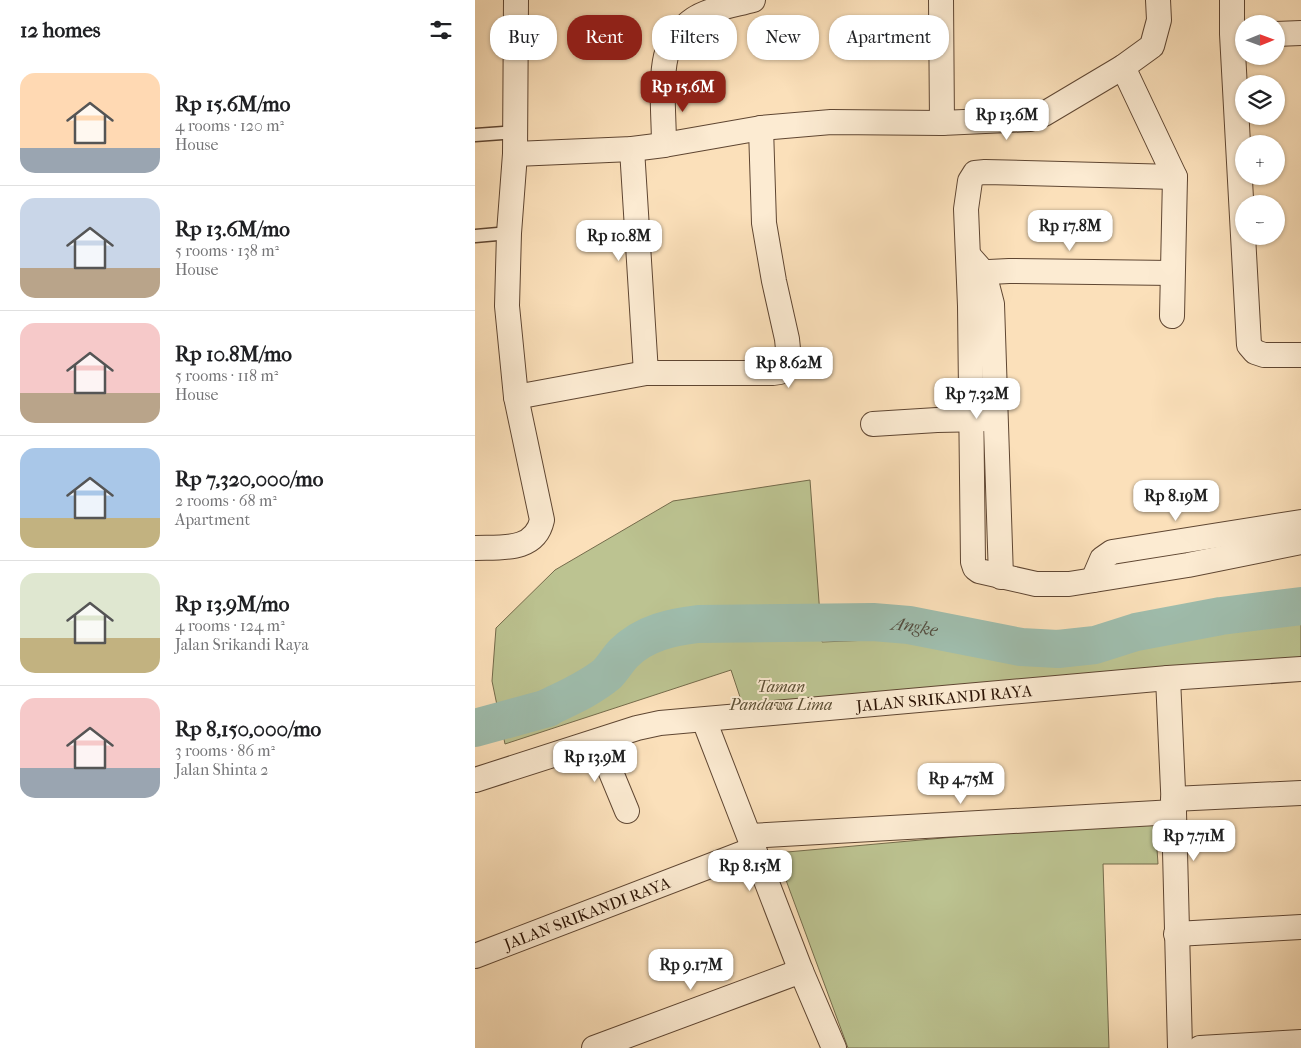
<!DOCTYPE html>
<meta charset="utf-8">
<style>
:root{--surface:#fff;--page:#f6f6f6;--text:#202124;--muted:#757577;--line:#e0e0e0;--accent:#8f2418}
body{margin:0;font-family:"IM FELL French Canon",serif;background:var(--page);color:var(--text);height:100vh;display:flex;flex-direction:column;font-size:19px;white-space:nowrap}
*{box-sizing:border-box;margin:0}
p{font-size:16px;color:var(--muted)}
.icon{flex:none;width:28px;height:28px;fill:none;stroke:currentColor;stroke-width:2;stroke-linecap:round;stroke-linejoin:round}
.map{position:relative;flex:1;overflow:hidden}
.side{display:flex;flex-direction:column;background:var(--surface);width:475px}
.side>*{flex:none}
.hud{position:absolute;left:15px;top:15px;width:475px;height:45px;display:flex;gap:10px}
.needle{width:32px;rotate:89deg}
.buttons{position:absolute;left:760px;top:15px;display:grid;gap:10px}
.buttons a{display:grid;place-items:center;width:50px;height:50px;border-radius:50%;background:var(--surface);box-shadow:0 1px 4px #0004;font-size:25px}
.price{position:absolute;translate:-50% -42px;padding:0 11px;border-radius:10px;background:#fff;color:#222;font-size:16px;line-height:32px;filter:drop-shadow(0 1px 2px #0008)}
.price::after{content:'';position:absolute;left:50%;top:30px;width:15px;height:11px;margin-left:-8px;background:inherit;clip-path:polygon(0 0,100% 0,50% 100%)}
.price.active{background:var(--accent);color:#fff}
ul{padding:0;list-style:none}
li{display:flex;align-items:center;gap:15px;height:125px;padding:0 20px}
li+li{border-top:1px solid var(--line)}
li span{display:grid;place-items:center;flex:none;width:140px;height:100px;border-radius:15px;color:#555}
li>.icon{margin-inline-start:auto}
span .icon{width:60px;height:60px;fill:#fffc;stroke-width:1}
li b{font-size:21px}
h2{display:flex;justify-content:space-between;align-items:center;height:60px;padding:0 20px;font-size:21px}
.tag{padding:0 18px;border-radius:20px;background:var(--surface);box-shadow:0 1px 4px #0004;font-size:18px;line-height:45px}
.tag.active{background:var(--accent);color:#fff}
main{display:flex;flex:1;min-height:0}
.map>svg:first-child{display:block}
.green{fill:#bcc391;stroke:#746b4b}
.lines{fill:none;stroke-linecap:round;stroke-linejoin:round}
.river{stroke:#9fbdad;stroke-width:38}
.service-casing{stroke:#5f4632;stroke-width:15}
.minor-casing{stroke:#5f4632;stroke-width:26}
.service{stroke:#fcebd2;stroke-width:12}
.minor{stroke:#fcebd2;stroke-width:24}
.labels{text-anchor:middle;stroke-width:4;stroke-linejoin:round;paint-order:stroke}
.park-label{font-size:16px;font-style:italic;fill:#5e5136;stroke:#fcebd2}
.street-label{font-size:16px;fill:#2b1305;stroke:#fcebd2}
.water-label{font-size:18px;font-style:italic;fill:#544e40;stroke:#fcebd2}
</style>
<main>
<section class="side">
<h2>12 homes<svg class="icon" aria-label="filters" viewBox="0 0 24 24"><path d="M4 7h16M4 17h16"/><circle cx="9" cy="7" r="2"/><circle cx="15" cy="17" r="2"/></svg></h2>
<ul>
<li><span style="background:linear-gradient(#ffd9b3 75%,#9aa5b1 0)"><svg class="icon" aria-label="home" viewBox="0 0 24 24"><path d="M3 11l9-7 9 7M6 9v11h12V9"/></svg></span><div><b>Rp 15.6M/mo</b><p>4 rooms · 120 m²</p><p>House</p></div></li>
<li><span style="background:linear-gradient(#c9d6e8 70%,#b9a48a 0)"><svg class="icon" aria-label="home" viewBox="0 0 24 24"><path d="M3 11l9-7 9 7M6 9v11h12V9"/></svg></span><div><b>Rp 13.6M/mo</b><p>5 rooms · 138 m²</p><p>House</p></div></li>
<li><span style="background:linear-gradient(#f6c9c9 70%,#b9a48a 0)"><svg class="icon" aria-label="home" viewBox="0 0 24 24"><path d="M3 11l9-7 9 7M6 9v11h12V9"/></svg></span><div><b>Rp 10.8M/mo</b><p>5 rooms · 118 m²</p><p>House</p></div></li>
<li><span style="background:linear-gradient(#a9c7e8 70%,#c2b280 0)"><svg class="icon" aria-label="home" viewBox="0 0 24 24"><path d="M3 11l9-7 9 7M6 9v11h12V9"/></svg></span><div><b>Rp 7,320,000/mo</b><p>2 rooms · 68 m²</p><p>Apartment</p></div></li>
<li><span style="background:linear-gradient(#dfe7d0 65%,#c2b280 0)"><svg class="icon" aria-label="home" viewBox="0 0 24 24"><path d="M3 11l9-7 9 7M6 9v11h12V9"/></svg></span><div><b>Rp 13.9M/mo</b><p>4 rooms · 124 m²</p><p>Jalan Srikandi Raya</p></div></li>
<li><span style="background:linear-gradient(#f6c9c9 70%,#9aa5b1 0)"><svg class="icon" aria-label="home" viewBox="0 0 24 24"><path d="M3 11l9-7 9 7M6 9v11h12V9"/></svg></span><div><b>Rp 8,150,000/mo</b><p>3 rooms · 86 m²</p><p>Jalan Shinta 2</p></div></li>
</ul>
</section>
<div class="map">
<svg width="826" height="1048" viewBox="0 0 826 1048">
<rect width="100%" height="100%" fill="#fbe0ba"/>
<filter id="stains"><feTurbulence type="fractalNoise" baseFrequency=".004" numOctaves="4"/><feColorMatrix values="0 0 0 0 .2 0 0 0 0 .09 0 0 0 0 .02 0 0 0 .5 -.17"/></filter>
<radialGradient id="worn" r=".72"><stop offset=".6" stop-color="#630" stop-opacity="0"/><stop offset="1" stop-color="#630" stop-opacity=".3"/></radialGradient>
<g class="green">
<polygon points="335,480 347,642 826,622 826,674 300,714 266,700 256,670 30,744 17,681 21,628 80,570 198,501"/>
<polygon points="680,819 683,864 628,864 634,1048 373,1048 301,853"/>
</g>
<g class="lines">
<g class="river">
<path id="s1" d="M72,708C92,698 114,689 132,674C138,668 143,659 149,653C169,633 197,627 223,624L398,622L434,625L546,647L583,649L620,645L661,632L746,616L826,606"/>
<polyline points="0,728 73,708"/>
</g>
<g class="service-casing">
<g id="service">
<polyline points="0,135 41,132"/>
<polyline points="0,236 34,233"/>
</g>
</g>
<g class="minor-casing">
<g id="minor">
<polyline points="466,0 467,123"/>
<polyline points="757,0 757,34 774,345 780,352 789,355 826,355"/>
<polyline points="801,34 826,33"/>
<polyline points="648,67 700,177 697,316"/>
<path d="M189,145C189,119 185,81 191,56C195,42 207,27 219,19C234,9 260,5 278,0"/>
<polyline points="157,149 171,373"/>
<polyline points="40,154 157,149 189,145 286,128 356,122 467,123 555,119 569,114 648,67 677,46 684,20 683,0"/>
<polyline points="700,177 510,172 500,173 495,181 491,209 495,306 498,562 500,568 504,571 561,584 594,584 713,565 826,542"/>
<polyline points="494,256 509,273 517,304 526,577"/>
<polyline points="494,273 534,271 697,273"/>
<polyline points="41,397 171,373 298,373 305,372 311,368 314,359 312,339 299,281 289,223 286,128"/>
<polyline points="398,424 462,420 512,419"/>
<path d="M0,548C26,547 60,552 67,520L41,397L32,306L34,233L40,154L41,0"/>
<polyline points="618,580 627,559 637,552 826,522"/>
<polyline points="693,678 699,812 705,1048"/>
<polyline points="229,720 326,971 359,1048"/>
<polyline points="123,741 152,811"/>
<path id="s2" d="M0,780L162,728L185,723L693,678L826,669"/>
<polyline points="698,799 826,793"/>
<polyline points="275,836 699,812"/>
<polyline points="701,934 826,927"/>
<path id="s3" d="M0,956L279,849"/>
<polyline points="119,1048 326,971"/>
<polyline points="725,1048 826,1042"/>
</g>
</g>
<use href="#service" class="service"/>
<use href="#minor" class="minor"/>
</g>
<g class="labels">
<g class="park-label">
<text x="306" y="692">Taman<tspan x="306" dy="18">Pandawa Lima</tspan></text>
</g>
<g class="street-label">
<text dy="6" stroke="none"><textPath href="#s2" startOffset="479">JALAN SRIKANDI RAYA</textPath></text>
<text dy="6" stroke="none"><textPath href="#s3" startOffset="120">JALAN SRIKANDI RAYA</textPath></text>
</g>
<g class="water-label">
<text dy="6" stroke="none"><textPath href="#s1" startOffset="394">Angke</textPath></text>
</g>
</g>
<rect width="100%" height="100%" filter="url(#stains)"/>
<rect width="100%" height="100%" fill="url(#worn)"/>
</svg>
<div class="buttons">
<a><svg class="needle" viewBox="-14 -14 28 28"><path d="M0-13l5 13h-10z" fill="#e53935"/><path d="M0 13l5-13h-10z" fill="#757577"/></svg></a>
<a><svg class="icon" aria-label="layers" viewBox="0 0 24 24"><path d="M12 4l9 5-9 5-9-5zM3 14l9 5 9-5"/></svg></a>
<a>+</a>
<a>−</a>
</div>
<b class="price active" style="left:208px;top:113px">Rp 15.6M</b>
<b class="price" style="left:532px;top:141px">Rp 13.6M</b>
<b class="price" style="left:595px;top:252px">Rp 17.8M</b>
<b class="price" style="left:144px;top:262px">Rp 10.8M</b>
<b class="price" style="left:314px;top:389px">Rp 8.62M</b>
<b class="price" style="left:502px;top:420px">Rp 7.32M</b>
<b class="price" style="left:701px;top:522px">Rp 8.19M</b>
<b class="price" style="left:120px;top:783px">Rp 13.9M</b>
<b class="price" style="left:486px;top:805px">Rp 4.75M</b>
<b class="price" style="left:719px;top:862px">Rp 7.71M</b>
<b class="price" style="left:275px;top:892px">Rp 8.15M</b>
<b class="price" style="left:216px;top:991px">Rp 9.17M</b>
<div class="hud">
<a class="tag">Buy</a>
<a class="tag active">Rent</a>
<a class="tag">Filters</a>
<a class="tag">New</a>
<a class="tag">Apartment</a>
</div>
</div>
</main>
